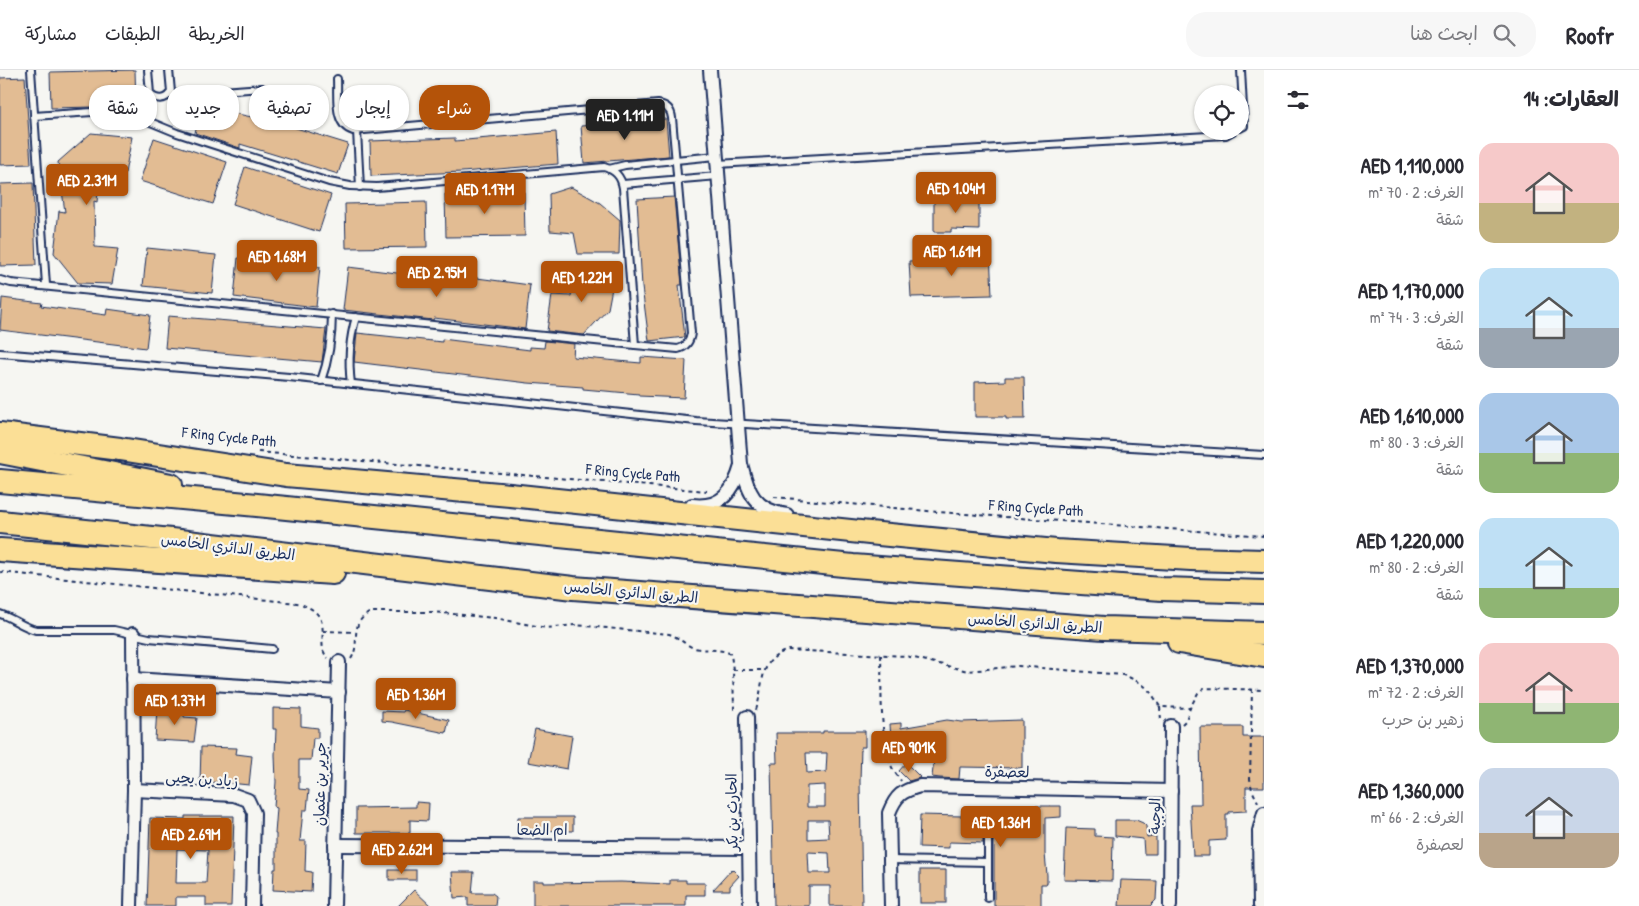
<!DOCTYPE html>
<html lang="ar">
<meta charset="utf-8">
<style>
:root{--surface:#fff;--page:#f7f7f7;--text:#2b2b33;--muted:#7c7c81;--line:#e1e1e2;--accent:#b45309}
body{margin:0;font-family:"Patrick Hand","Playpen Sans Arabic",sans-serif;background:var(--page);color:var(--text);direction:rtl;height:100vh;display:flex;flex-direction:column;font-size:19px;white-space:nowrap}
*{box-sizing:border-box;margin:0}
p{font-size:16px;color:var(--muted)}
.icon{flex:none;width:28px;height:28px;fill:none;stroke:currentColor;stroke-width:2;stroke-linecap:round;stroke-linejoin:round}
.map{position:relative;flex:1;overflow:hidden;direction:ltr}
.sheet{display:flex;flex-direction:column;background:var(--surface);width:375px}
.sheet>*{flex:none}
.hud{position:absolute;left:15px;top:15px;width:475px;height:45px;direction:rtl;display:flex;gap:10px}
.tools{position:absolute;left:1194px;top:15px;display:grid;gap:10px}
.tools a{display:grid;place-items:center;width:55px;height:55px;border-radius:50%;background:var(--surface);box-shadow:0 1px 4px #0004;font-size:25px}
.price{position:absolute;translate:-50% -42px;padding:0 11px;border-radius:5px;background:var(--accent);color:#fff;font-size:16px;line-height:32px;filter:drop-shadow(0 1px 2px #0008)}
.price::after{content:'';position:absolute;left:50%;top:30px;width:15px;height:11px;margin-left:-8px;background:inherit;clip-path:polygon(0 0,100% 0,50% 100%)}
.price.current{background:#222;color:#fff}
ul{padding:0;list-style:none}
li{display:flex;align-items:center;gap:15px;height:125px;padding:0 20px}
li span{display:grid;place-items:center;flex:none;width:140px;height:100px;border-radius:15px;color:#555}
li>.icon{margin-inline-start:auto}
span .icon{width:60px;height:60px;fill:#fffc;stroke-width:1}
li b{font-size:21px}
h2{display:flex;justify-content:space-between;align-items:center;height:60px;padding:0 20px;font-size:21px}
.chip{padding:0 18px;border-radius:20px;background:var(--surface);box-shadow:0 1px 4px #0004;font-size:18px;line-height:45px}
.chip.current{background:var(--accent);color:#fff}
header{display:flex;align-items:center;gap:30px;box-sizing:border-box;height:70px;padding:0 25px;background:var(--surface);border-bottom:1px solid var(--line)}
header strong{font-size:24px}
nav{display:flex;gap:28px;margin-inline-start:auto;font-size:18px}
.search{width:350px;height:45px;background:var(--page);display:flex;align-items:center;gap:12px;box-sizing:border-box;padding:0 18px;border-radius:20px;color:var(--muted);font-size:19px}
main{display:flex;flex:1;min-height:0}
.map>svg:first-child{display:block}
.building{fill:#e2bc93;stroke:#1b2f5e;fill-rule:evenodd}
.lines{fill:none;stroke-linecap:round;stroke-linejoin:round}
.lane-casing{stroke:#1b2f5e;stroke-width:10}
.street-casing{stroke:#1b2f5e;stroke-width:16}
.highway-casing{stroke:#1b2f5e;stroke-width:26}
.path{stroke:#1b2f5e;stroke-width:2;stroke-dasharray:4 4;stroke-linecap:butt}
.lane{stroke:#f6f6f2;stroke-width:6}
.street{stroke:#f6f6f2;stroke-width:12}
.highway{stroke:#fbdf96;stroke-width:22}
.labels{text-anchor:middle;stroke-width:4.5;stroke-linejoin:round;paint-order:stroke}
.street-label{font-size:15px;fill:#1b2f5e;stroke:#f6f6f2}
</style>
<header>
<strong>Roofr</strong>
<div class="search"><svg class="icon" aria-label="search" viewBox="0 0 24 24"><circle cx="10" cy="10" r="6"/><path d="M15 15l6 6"/></svg>ابحث هنا</div>
<nav><a>الخريطة</a><a>الطبقات</a><a>مشاركة</a></nav>
</header>
<main>
<section class="sheet">
<h2>العقارات: 14<svg class="icon" aria-label="filters" viewBox="0 0 24 24"><path d="M4 7h16M4 17h16"/><circle cx="9" cy="7" r="2"/><circle cx="15" cy="17" r="2"/></svg></h2>
<ul>
<li><span style="background:linear-gradient(#f6c9c9 60%,#c2b280 0)"><svg class="icon" aria-label="home" viewBox="0 0 24 24"><path d="M3 11l9-7 9 7M6 9v11h12V9"/></svg></span><div><b>AED 1,110,000</b><p>الغرف: 2 · 70 m²</p><p>شقة</p></div></li>
<li><span style="background:linear-gradient(#bfe0f5 60%,#9aa5b1 0)"><svg class="icon" aria-label="home" viewBox="0 0 24 24"><path d="M3 11l9-7 9 7M6 9v11h12V9"/></svg></span><div><b>AED 1,170,000</b><p>الغرف: 3 · 74 m²</p><p>شقة</p></div></li>
<li><span style="background:linear-gradient(#a9c7e8 60%,#8fb573 0)"><svg class="icon" aria-label="home" viewBox="0 0 24 24"><path d="M3 11l9-7 9 7M6 9v11h12V9"/></svg></span><div><b>AED 1,610,000</b><p>الغرف: 3 · 80 m²</p><p>شقة</p></div></li>
<li><span style="background:linear-gradient(#bfe0f5 70%,#8fb573 0)"><svg class="icon" aria-label="home" viewBox="0 0 24 24"><path d="M3 11l9-7 9 7M6 9v11h12V9"/></svg></span><div><b>AED 1,220,000</b><p>الغرف: 2 · 80 m²</p><p>شقة</p></div></li>
<li><span style="background:linear-gradient(#f6c9c9 60%,#8fb573 0)"><svg class="icon" aria-label="home" viewBox="0 0 24 24"><path d="M3 11l9-7 9 7M6 9v11h12V9"/></svg></span><div><b>AED 1,370,000</b><p>الغرف: 2 · 72 m²</p><p>زهير بن حرب</p></div></li>
<li><span style="background:linear-gradient(#c9d6e8 65%,#b9a48a 0)"><svg class="icon" aria-label="home" viewBox="0 0 24 24"><path d="M3 11l9-7 9 7M6 9v11h12V9"/></svg></span><div><b>AED 1,360,000</b><p>الغرف: 2 · 66 m²</p><p>لعصفرة</p></div></li>
</ul>
</section>
<div class="map">
<svg width="1264" height="836" viewBox="0 0 1264 836">
<rect width="100%" height="100%" fill="#f6f6f2"/>
<filter id="ink" filterUnits="userSpaceOnUse"><feTurbulence type="fractalNoise" baseFrequency=".02" numOctaves="2"/><feDisplacementMap in="SourceGraphic" scale="10" xChannelSelector="R" yChannelSelector="G"/><feConvolveMatrix kernelMatrix="1 2 1 2 8 2 1 2 1" color-interpolation-filters="sRGB"/></filter>
<g filter="url(#ink)">
<g class="building">
<polygon points="135,0 136,36 51,38 50,2"/>
<polygon points="25,7 31,94 0,95 0,8"/>
<polygon points="201,36 256,48 257,46 348,74 338,104 240,74 240,78 195,63"/>
<polygon points="666,49 669,86 584,93 581,56"/>
<polygon points="556,62 558,94 462,102 371,106 370,71 455,68 455,71"/>
<polygon points="91,63 132,67 125,103 100,102 97,132 94,131 95,177 118,179 112,214 78,213 54,183 59,141 65,142 58,92"/>
<polygon points="154,68 227,92 213,134 140,111"/>
<polygon points="245,97 331,125 319,162 233,134"/>
<polygon points="33,113 36,195 0,196 0,114"/>
<polygon points="571,117 600,133 620,150 619,184 578,184 574,163 550,161 549,124"/>
<polygon points="524,122 525,166 446,167 445,124"/>
<polygon points="674,127 682,215 679,215 685,267 649,271 642,217 637,129"/>
<polygon points="934,128 979,128 979,160 951,159 951,162 934,162"/>
<polygon points="426,132 427,177 346,178 345,134"/>
<polygon points="147,178 216,185 212,223 143,216"/>
<polygon points="990,182 992,225 911,227 909,191 941,189 941,188 970,188 970,183"/>
<polygon points="238,188 320,197 316,237 234,227"/>
<polygon points="348,197 454,210 454,205 530,215 525,259 434,248 433,250 343,240"/>
<polygon points="576,198 615,202 608,239 584,265 547,261 552,225 571,226"/>
<polygon points="2,228 42,233 41,236 106,245 107,239 150,245 146,278 0,260"/>
<polygon points="168,246 326,259 322,292 165,278"/>
<polygon points="357,263 442,272 442,269 530,280 530,277 544,278 545,271 574,274 573,287 641,293 641,287 686,290 684,328 639,326 639,324 583,319 583,317 528,313 354,292"/>
<polygon points="1005,307 1024,307 1025,349 1006,349 1006,347 975,347 975,312 1005,311"/>
<polygon points="157,638 185,639 184,647 197,648 194,672 155,670"/>
<polygon points="273,638 301,639 301,656 318,658 318,668 313,668 311,690 299,690 299,719 309,720 307,740 303,740 300,771 306,771 305,801 312,802 311,822 273,820 274,799 276,799 276,764 275,764 277,738 274,737 276,712 275,685 276,659 273,659"/>
<polygon points="404,640 449,650 446,663 392,652 382,651 382,641 403,642"/>
<polygon points="947,650 962,652 1022,650 1022,698 960,697 959,709 940,708 932,707 934,689 895,689 897,670 891,670 890,654 901,653 901,658"/>
<polygon points="1200,657 1243,657 1243,667 1264,667 1264,717 1246,717 1246,741 1229,742 1229,744 1226,744 1226,770 1209,771 1209,786 1193,786 1190,734 1201,734"/>
<polygon points="535,659 572,666 567,699 528,692"/>
<path d="M823,661H865V677H861L860,711L862,836H830V816H809V836H774L771,693H777L776,663H823ZM806,683H827L826,702L807,703ZM825,715V737H807V716ZM808,750H828L829,768L808,769ZM808,782L829,783L830,803H809Z"/>
<polygon points="201,677 237,678 236,684 252,686 249,715 219,712 200,713"/>
<polygon points="906,693 920,707 919,708 909,711 899,701"/>
<polygon points="416,732 429,733 428,751 410,750 410,763 356,763 356,738 416,737"/>
<polygon points="1034,736 1061,736 1061,747 1045,748 1045,784 1047,805 1047,814 1041,814 1041,836 994,836 994,773 993,755 990,750 986,750 983,753 983,773 949,772 949,778 919,777 920,745 962,746 962,743 996,743 996,741 1034,742"/>
<path d="M185,746H234L231,836H206V827H176V836H147L150,748L185,749ZM177,779L208,780L206,813H176Z"/>
<polygon points="518,747 573,747 573,761 518,760"/>
<polygon points="1115,750 1136,750 1143,753 1146,756 1147,767 1156,766 1156,784 1144,784 1143,769 1115,766"/>
<polygon points="1066,758 1095,759 1095,766 1113,767 1112,811 1064,810"/>
<polygon points="732,799 739,806 730,816 730,820 713,820"/>
<rect x="389" y="800" width="27" height="10"/>
<rect x="920" y="800" width="26" height="33"/>
<polygon points="452,802 474,802 472,823 492,823 496,826 495,836 468,836 468,827 454,828"/>
<polygon points="670,810 686,810 686,813 705,813 705,825 686,825 686,836 533,836 533,811 544,811 544,813 621,812 670,814"/>
<polygon points="1121,810 1157,811 1156,830 1150,836 1119,836"/>
<polygon points="414,820 431,836 398,836"/>
</g>
<g class="lines">
<g class="lane-casing">
<g id="lane">
<polyline points="31,0 46,215"/>
<path d="M148,0L150,24C157,31 166,30 171,22L169,0"/>
<polyline points="169,25 262,18"/>
<path d="M34,46L107,41L126,42L177,63L329,112L350,116L377,117L604,97C615,100 621,106 623,118L635,275"/>
<polyline points="1240,58 1244,56 1241,0"/>
<polyline points="357,61 360,117"/>
<polyline points="717,94 1226,65 1233,61"/>
<polyline points="609,99 625,95 716,86"/>
<polyline points="623,114 718,106"/>
<path d="M0,210L11,213L635,275L678,279C686,277 690,272 691,263L672,48C671,39 666,35 658,34L353,61C333,55 338,26 337,9"/>
<polyline points="0,283 289,307 696,351 1264,385"/>
<path d="M321,311C329,289 332,268 332,244"/>
<path d="M351,314C348,290 349,270 356,247"/>
<path d="M0,544C13,548 22,557 36,560H114L149,568L272,579"/>
<polyline points="890,790 988,792"/>
<polyline points="988,828 988,755"/>
</g>
</g>
<g class="street-casing">
<g id="street">
<path d="M710,0L741,394C748,422 754,440 787,445"/>
<path d="M692,435C721,439 734,421 741,396"/>
<polyline points="133,609 339,622"/>
<polyline points="747,647 750,836"/>
<polyline points="134,720 234,725 248,730 254,743 252,836"/>
<polyline points="335,775 749,778"/>
<polyline points="131,836 134,720 133,564"/>
<polyline points="334,836 339,592"/>
<path d="M891,836L889,743C896,725 902,721 920,716L1171,721"/>
<polyline points="1170,836 1171,656"/>
<polyline points="1260,836 1259,761 1264,743"/>
</g>
</g>
<g class="highway-casing">
<g id="highway">
<polyline points="0,364 120,379 286,405 510,425 879,464 1056,481 1191,489 1264,491"/>
<polyline points="0,382 171,415"/>
<polyline points="0,411 257,435 853,496 1162,519 1264,522"/>
<polyline points="0,452 171,470 573,518 1104,558 1264,563"/>
<polyline points="0,480 333,503"/>
<polyline points="1179,572 1264,586"/>
</g>
</g>
<g class="path">
<polyline points="258,382 707,421"/>
<polyline points="774,427 938,442 1264,466"/>
<path d="M0,502L297,533C340,545 312,573 328,588"/>
<polyline points="323,561 355,562"/>
<path d="M881,585C882,618 879,665 891,695C893,701 898,706 901,711"/>
<path d="M351,589C362,572 347,554 371,542H432L495,548L546,558L575,555L669,564C679,567 685,575 694,578C705,581 721,578 731,584L733,600L734,639L737,641"/>
<polyline points="733,600 765,600"/>
<polyline points="1252,619 1250,709 1252,720 1258,732"/>
<polyline points="1160,637 1161,650"/>
<path d="M756,640C765,613 757,591 788,580L906,586L968,601L1018,596L1123,605C1144,613 1149,618 1160,637L1190,638L1198,623L1204,618L1264,620"/>
<polyline points="1182,654 1186,650 1190,638"/>
</g>
<use href="#lane" class="lane"/>
<use href="#street" class="street"/>
<use href="#highway" class="highway"/>
</g>
</g>
<g class="labels">
<g class="street-label">
<text transform="translate(229 367) rotate(6)" y="5">F Ring Cycle Path</text>
<text transform="translate(633 403) rotate(5)" y="5">F Ring Cycle Path</text>
<text transform="translate(1036 438) rotate(4)" y="5">F Ring Cycle Path</text>
<text transform="translate(228 477) rotate(7)" y="5">الطريق الدائري الخامس</text>
<text transform="translate(631 522) rotate(5)" y="5">الطريق الدائري الخامس</text>
<text transform="translate(1035 553) rotate(4)" y="5">الطريق الدائري الخامس</text>
<text transform="translate(1007 702) rotate(1)" y="5">لعصفرة</text>
<text transform="translate(202 709) rotate(4)" y="5">زياد بن يحيى</text>
<text transform="translate(320 714) rotate(-89)" y="5">جرير بن عثمان</text>
<text transform="translate(732 742) rotate(-91)" y="5">الحارث بن بكر</text>
<text transform="translate(1155 746) rotate(-89)" y="5">الوجبة</text>
<text x="542" y="765">ام الضعا</text>
</g>
</g>
</svg>
<div class="tools">
<a><svg class="icon" aria-label="locate" viewBox="0 0 24 24"><circle cx="12" cy="12" r="6"/><path d="M12 2v4M12 18v4M2 12h4M18 12h4"/></svg></a>
</div>
<b class="price current" style="left:625px;top:71px">AED 1.11M</b>
<b class="price" style="left:87px;top:136px">AED 2.31M</b>
<b class="price" style="left:956px;top:144px">AED 1.04M</b>
<b class="price" style="left:485px;top:145px">AED 1.17M</b>
<b class="price" style="left:952px;top:207px">AED 1.61M</b>
<b class="price" style="left:277px;top:212px">AED 1.68M</b>
<b class="price" style="left:437px;top:228px">AED 2.95M</b>
<b class="price" style="left:582px;top:233px">AED 1.22M</b>
<b class="price" style="left:416px;top:650px">AED 1.36M</b>
<b class="price" style="left:175px;top:656px">AED 1.37M</b>
<b class="price" style="left:909px;top:703px">AED 901K</b>
<b class="price" style="left:1001px;top:778px">AED 1.36M</b>
<b class="price" style="left:191px;top:790px">AED 2.69M</b>
<b class="price" style="left:402px;top:805px">AED 2.62M</b>
<div class="hud">
<a class="chip current">شراء</a>
<a class="chip">إيجار</a>
<a class="chip">تصفية</a>
<a class="chip">جديد</a>
<a class="chip">شقة</a>
</div>
</div>
</main>
